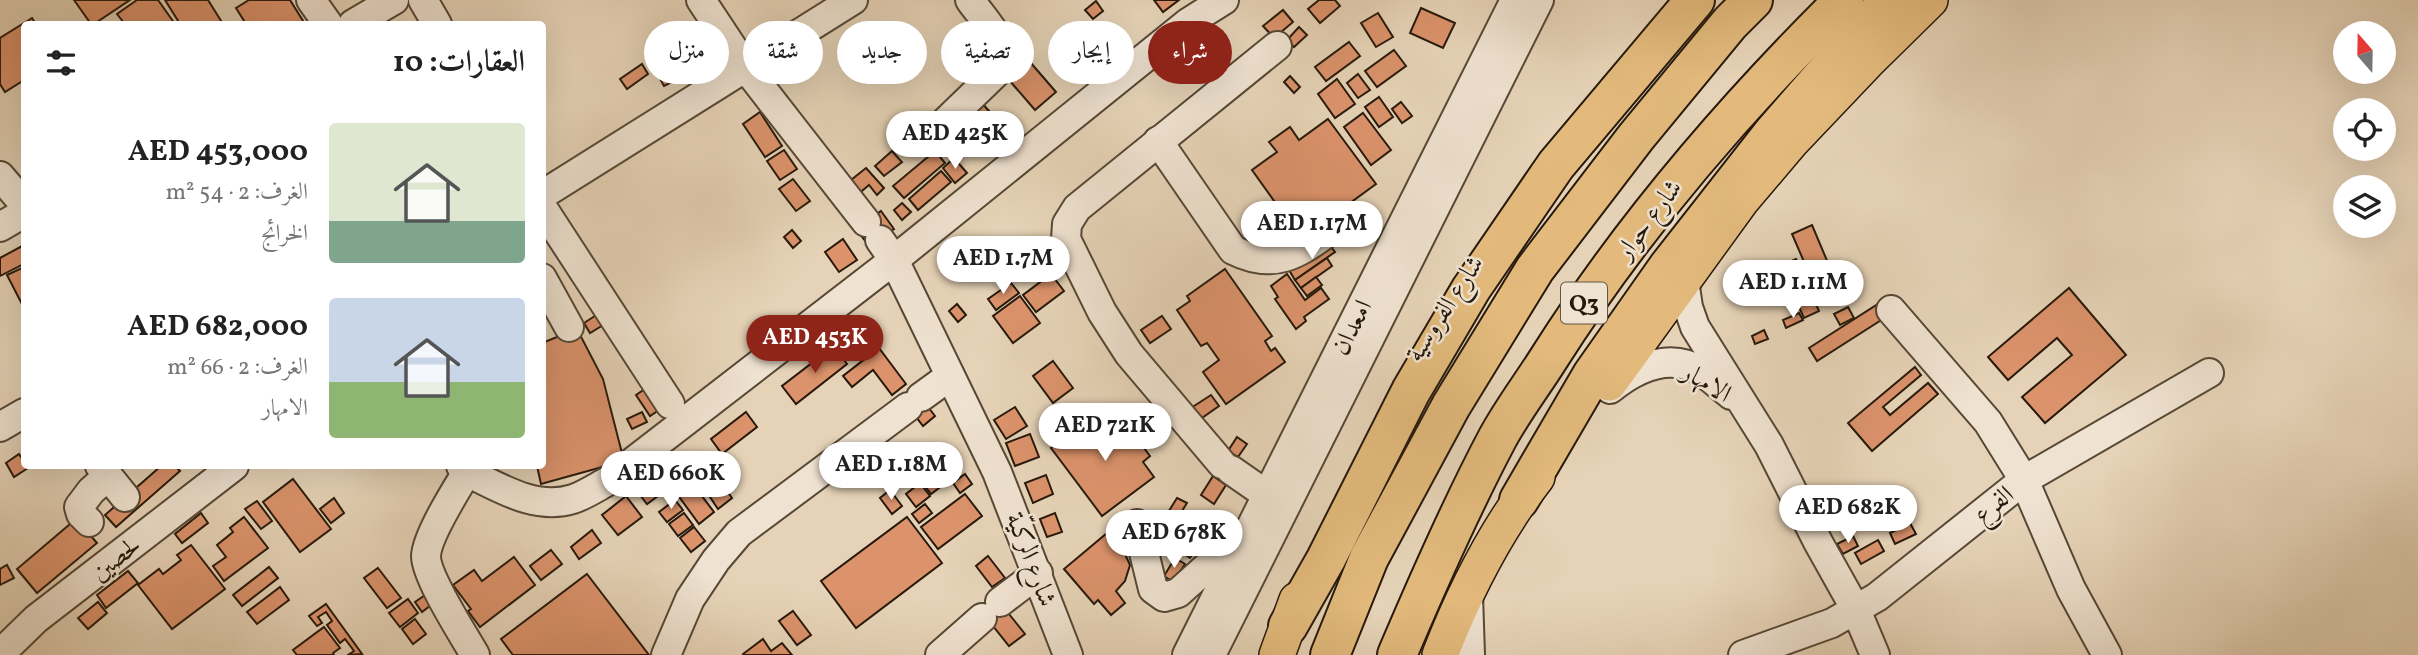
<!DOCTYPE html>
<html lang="ar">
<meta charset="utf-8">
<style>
:root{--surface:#fff;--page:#f2f2f2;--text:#222;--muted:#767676;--accent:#8f2418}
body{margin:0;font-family:Vollkorn,Amiri,serif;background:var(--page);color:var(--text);direction:rtl;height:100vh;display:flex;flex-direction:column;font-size:26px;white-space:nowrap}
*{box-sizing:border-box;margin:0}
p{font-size:23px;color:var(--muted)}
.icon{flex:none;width:38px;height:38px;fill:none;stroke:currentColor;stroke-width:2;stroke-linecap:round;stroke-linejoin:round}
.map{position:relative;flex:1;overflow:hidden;direction:ltr}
.sheet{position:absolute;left:21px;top:21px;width:525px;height:448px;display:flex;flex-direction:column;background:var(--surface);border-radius:7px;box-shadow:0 7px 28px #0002;direction:rtl}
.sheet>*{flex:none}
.top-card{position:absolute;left:567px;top:21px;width:665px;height:63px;direction:rtl;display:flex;gap:14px}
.needle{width:46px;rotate:340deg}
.controls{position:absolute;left:2333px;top:21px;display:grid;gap:14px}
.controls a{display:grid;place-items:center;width:63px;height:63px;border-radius:50%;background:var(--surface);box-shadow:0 7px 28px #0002;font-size:35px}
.price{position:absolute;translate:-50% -60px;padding:0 16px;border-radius:24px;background:#fff;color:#222;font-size:23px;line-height:46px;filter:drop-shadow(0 2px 4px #0008)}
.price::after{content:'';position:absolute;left:50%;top:42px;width:21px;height:16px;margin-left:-10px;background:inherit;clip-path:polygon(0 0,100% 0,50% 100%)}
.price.on{background:var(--accent);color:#fff}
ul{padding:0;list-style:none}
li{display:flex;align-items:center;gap:21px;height:175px;padding:0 21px}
li span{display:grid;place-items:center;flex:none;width:196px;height:140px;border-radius:7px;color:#555}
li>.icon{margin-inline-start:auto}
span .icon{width:84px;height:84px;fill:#fffc;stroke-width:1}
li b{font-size:30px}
h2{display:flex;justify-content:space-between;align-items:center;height:84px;padding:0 21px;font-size:30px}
.pill{padding:0 24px;border-radius:32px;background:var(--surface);box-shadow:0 7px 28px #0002;font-size:24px;line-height:63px}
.pill.on{background:var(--accent);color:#fff}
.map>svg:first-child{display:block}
.building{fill:#dc936c;stroke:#26190b;stroke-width:2}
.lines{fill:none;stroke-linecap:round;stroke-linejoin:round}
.minor-casing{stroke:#564836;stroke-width:32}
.major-casing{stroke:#26190b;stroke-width:38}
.highway-casing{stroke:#26190b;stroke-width:42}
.minor{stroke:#efe2d0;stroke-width:28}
.major{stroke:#e3ba7c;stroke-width:35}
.highway{stroke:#e3ba7c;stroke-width:38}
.labels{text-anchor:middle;stroke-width:5;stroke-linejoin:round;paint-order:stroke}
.shield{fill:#efe2d0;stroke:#625546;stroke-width:2}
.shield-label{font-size:24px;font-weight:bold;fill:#26190b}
.street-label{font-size:26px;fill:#26190b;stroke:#efe2d0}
</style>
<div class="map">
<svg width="2418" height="655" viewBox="0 0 2418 655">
<rect width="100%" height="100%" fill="#e6d3b7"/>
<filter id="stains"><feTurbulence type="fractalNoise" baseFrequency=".00286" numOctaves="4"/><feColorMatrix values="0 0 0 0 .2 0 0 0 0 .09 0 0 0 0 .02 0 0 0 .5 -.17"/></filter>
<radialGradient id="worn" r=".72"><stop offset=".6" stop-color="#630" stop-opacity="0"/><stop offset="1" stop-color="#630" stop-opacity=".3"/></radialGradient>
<g class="building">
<polygon points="74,0 130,0 94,24 91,24"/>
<polygon points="137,0 158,0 175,24 125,24 117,14"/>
<polygon points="165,0 208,0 223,24 180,24"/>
<polygon points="249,0 290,0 305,24 246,24 236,8"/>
<polygon points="1154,0 1179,0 1163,12"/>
<polygon points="1319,0 1335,0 1340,6 1320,23 1308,9"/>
<polygon points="1096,1 1103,11 1093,19 1085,10"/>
<polygon points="1421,8 1455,23 1443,48 1410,33"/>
<polygon points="1283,10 1293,22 1274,38 1263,26"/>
<polygon points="1378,13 1393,37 1376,47 1361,23"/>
<polygon points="32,18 36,24 24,24 24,80 5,92 0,84 0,38"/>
<polygon points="1299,27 1307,35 1294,47 1287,40"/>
<polygon points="1349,42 1360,56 1326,81 1315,67"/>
<polygon points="1394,50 1406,66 1377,87 1365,71"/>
<polygon points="663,52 678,79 664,86 649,59"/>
<polygon points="1030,62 1056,92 1035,110 1009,80"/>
<polygon points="642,64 648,74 627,89 620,79"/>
<polygon points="1358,74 1370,90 1358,98 1347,83"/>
<polygon points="1290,76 1300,87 1294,93 1284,82"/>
<polygon points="1337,79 1355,104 1335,118 1318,94"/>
<polygon points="1379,97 1393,117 1379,127 1365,107"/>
<polygon points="1401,102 1412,116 1402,123 1392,109"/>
<polygon points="982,103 1002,126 970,153 950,130"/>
<polygon points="760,112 782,146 765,157 743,124"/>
<polygon points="1363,113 1391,150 1371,165 1344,127"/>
<polygon points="1328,119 1376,184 1283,252 1270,234 1276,230 1265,214 1277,205 1252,170 1277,152 1269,142 1290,127 1299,140"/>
<polygon points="923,126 938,143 927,153 912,135"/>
<polygon points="784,150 797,169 780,180 767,161"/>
<polygon points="892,151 902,162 884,176 875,166"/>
<polygon points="935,151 945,163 904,198 893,186"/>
<polygon points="954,158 967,173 955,183 943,168"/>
<polygon points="866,168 884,188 877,195 869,185 856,196 846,184"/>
<polygon points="941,171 951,182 918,210 909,199"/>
<polygon points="793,179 810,201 796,211 779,189"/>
<polygon points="902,203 911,212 902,220 894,210"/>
<polygon points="881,211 894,229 870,247 856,229"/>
<polygon points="1812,225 1828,263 1808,271 1792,234"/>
<polygon points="792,230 801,241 793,248 784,237"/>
<polygon points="843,239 857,260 839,272 825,252"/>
<polygon points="1328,243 1335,252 1295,280 1289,270"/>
<polygon points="24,245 24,264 0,276 0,258"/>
<polygon points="997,246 1004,254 980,272 973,264"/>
<polygon points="1327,258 1332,266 1301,288 1295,280"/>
<polygon points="1796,259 1819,311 1804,318 1780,266"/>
<polygon points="24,267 24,308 7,275"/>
<polygon points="1225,269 1272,336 1265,341 1271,351 1275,348 1285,362 1226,404 1203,372 1219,360 1207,343 1201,346 1177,310 1190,301 1187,296"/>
<polygon points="1051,274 1064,291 1036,312 1023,295"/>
<polygon points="1287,274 1305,300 1321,288 1329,299 1304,317 1306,321 1296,329 1275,299 1278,297 1271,286"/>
<polygon points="1316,277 1322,285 1307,296 1301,288"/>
<polygon points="1011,283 1019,293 996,310 988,299"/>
<polygon points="2069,288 2126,355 2045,423 2022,397 2072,355 2057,338 2008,380 1988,357"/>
<polygon points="1020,296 1040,323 1013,343 993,316"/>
<polygon points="957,304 966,315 958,322 949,311"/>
<polygon points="1878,304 1886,317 1817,361 1809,348"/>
<polygon points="1848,307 1854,318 1840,325 1834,314"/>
<polygon points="601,312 608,322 590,333 584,323"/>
<polygon points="1799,313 1803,320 1786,328 1783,320"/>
<polygon points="1162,316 1171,329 1150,343 1141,330"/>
<polygon points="577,329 603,379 624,461 541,484 537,466 542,466 542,343"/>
<polygon points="1764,330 1768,339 1755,344 1752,336"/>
<polygon points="834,346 847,364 796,404 782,386"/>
<polygon points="879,348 906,384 892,395 873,370 852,387 843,376"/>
<polygon points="1053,361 1073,388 1053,403 1033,376"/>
<polygon points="1915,367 1921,375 1883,407 1890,415 1928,383 1938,394 1872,451 1848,423"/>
<polygon points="648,387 662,408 650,416 636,395"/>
<polygon points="1211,395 1219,406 1199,420 1191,408"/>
<polygon points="925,403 935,416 923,426 913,413"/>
<polygon points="1015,407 1027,426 1006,439 994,420"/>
<polygon points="642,412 647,422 632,429 627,419"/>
<polygon points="746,412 757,427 722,454 711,439"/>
<polygon points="1110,419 1117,429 1125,423 1150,456 1143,462 1154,477 1102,516 1051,448 1086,422 1094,432"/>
<polygon points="1030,434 1039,457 1015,466 1006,443"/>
<polygon points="1237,437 1247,444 1238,457 1228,451"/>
<polygon points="19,454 28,468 14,477 6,463"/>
<polygon points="680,456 691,471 679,480 668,466"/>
<polygon points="947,462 955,473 945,482 936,470"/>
<polygon points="720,463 731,476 706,495 696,482"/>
<polygon points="161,466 175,466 180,471 116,527 105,515"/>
<polygon points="666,468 678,483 666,492 654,477"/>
<polygon points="933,471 943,485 931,494 921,481"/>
<polygon points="965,474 972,484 960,493 953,483"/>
<polygon points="1046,475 1053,494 1033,503 1025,483"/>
<polygon points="1213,476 1226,485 1214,504 1201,495"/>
<polygon points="293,479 331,529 300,552 263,502"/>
<polygon points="652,479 662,493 647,504 637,491"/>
<polygon points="692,483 714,512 699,524 677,494"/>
<polygon points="920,483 930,496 916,507 906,494"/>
<polygon points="724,487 732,498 718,509 710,497"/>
<polygon points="890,490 902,506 892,514 880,498"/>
<polygon points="965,494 982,516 938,549 921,527"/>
<polygon points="626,496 642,517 618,535 602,515"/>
<polygon points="334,498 344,513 331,523 320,509"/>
<polygon points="1177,498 1187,503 1177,519 1167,514"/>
<polygon points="675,500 683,510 667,522 659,512"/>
<polygon points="257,501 272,521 261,529 245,509"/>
<polygon points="925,504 932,513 919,523 912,514"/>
<polygon points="201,513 208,523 182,543 175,534"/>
<polygon points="684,513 693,525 678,536 669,524"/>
<polygon points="1055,513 1062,532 1047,537 1040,519"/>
<polygon points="1202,513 1214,521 1190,558 1182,553 1179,557 1167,549 1189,516 1196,521"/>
<polygon points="244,517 268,548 224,581 213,566 226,557 217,545 233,532 230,528"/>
<polygon points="907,517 942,563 856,628 821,581"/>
<polygon points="76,519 97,543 37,593 17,569"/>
<polygon points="1119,523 1130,537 1121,545 1130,565 1125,581 1116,591 1125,603 1111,615 1098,600 1094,604 1064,569"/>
<polygon points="1910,523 1916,534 1895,544 1890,533"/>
<polygon points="694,527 705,541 691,552 680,538"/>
<polygon points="592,530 601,543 579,559 571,547"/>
<polygon points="1853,536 1858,546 1843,554 1837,544"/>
<polygon points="1878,540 1884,551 1861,564 1855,553"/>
<polygon points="191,545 225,589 172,629 138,585 159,569 163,574 181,560 177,555"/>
<polygon points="551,550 562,564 541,580 530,566"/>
<polygon points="988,556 1005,578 992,587 976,566"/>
<polygon points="514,557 535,585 480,627 468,611 471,609 453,585 474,570 482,581"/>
<polygon points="1175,558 1185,564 1173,582 1164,576"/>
<polygon points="7,565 14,578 0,585 0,569"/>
<polygon points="269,567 278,578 242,606 233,595"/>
<polygon points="378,568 401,598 387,608 364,578"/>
<polygon points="128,571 138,583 106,608 97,595"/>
<polygon points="587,574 649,655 513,655 501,639"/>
<polygon points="280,587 289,600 257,624 247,612"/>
<polygon points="428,593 435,602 422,612 415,602"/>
<polygon points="408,599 418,613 400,627 389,613"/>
<polygon points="98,602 107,613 88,629 78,618"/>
<polygon points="326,604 362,654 348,655 354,651 345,639 340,643 327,625 332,621 326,612 318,617 322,623 317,626 309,616"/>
<polygon points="1005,609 1025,634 1009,646 989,621"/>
<polygon points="793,611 811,635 797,645 779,621"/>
<polygon points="415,619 426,634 413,644 402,629"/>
<polygon points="324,627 340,648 333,653 334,655 297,655 293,650"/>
<polygon points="763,639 771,651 782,643 792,655 744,655 743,654"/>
</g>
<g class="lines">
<g class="minor-casing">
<g id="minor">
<polyline points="311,0 328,24"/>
<polyline points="423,0 437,24"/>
<polyline points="701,0 746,68 866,222"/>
<polyline points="353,24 394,0"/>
<path d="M938,129L1002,67C1008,42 984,20 970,0"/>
<path d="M1158,141L1233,250C1283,275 1307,245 1347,219"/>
<polyline points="0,176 24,204"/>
<polyline points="542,195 853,0"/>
<polyline points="542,207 670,404"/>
<polyline points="0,227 24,213"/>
<polyline points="880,240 894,260 997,472 1068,655"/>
<polyline points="542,278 569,327"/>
<polyline points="1684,280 1688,307 1695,327 1769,445 1818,542 1856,610 1875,655"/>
<polyline points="1891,310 1988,422 2024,480 2071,589 2107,655"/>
<path d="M1610,389C1636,368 1669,352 1701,371C1711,378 1721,387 1731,395"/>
<polyline points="921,397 950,376"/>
<polyline points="0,427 24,413"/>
<polyline points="1222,464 1129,354 1102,312 1066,239 1067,224 1077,208 1277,46"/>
<polyline points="100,466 125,497"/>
<path d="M461,466L467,472C499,487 535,511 573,499C585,495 597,487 608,481L894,260L1189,22L1224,0"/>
<polyline points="1231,470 1267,495"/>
<path d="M467,472C456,490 427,536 426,556C426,577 463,634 475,655"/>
<polyline points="89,522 81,514 79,507 91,491 108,476"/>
<polyline points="1137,524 1153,589 1164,597 1178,593 1207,567 1214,566 1230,570"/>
<polyline points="1468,595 1470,655"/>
<polyline points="1000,602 1038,573"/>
<polyline points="0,654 36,619 234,466"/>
<polyline points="666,655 690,599 716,560 739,533 908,407"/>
<polyline points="940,655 982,618"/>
<polyline points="1187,655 1515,0"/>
<polyline points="1211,655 1539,0"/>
<polyline points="1743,655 1832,623 1877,597 2024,480 2209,373"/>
</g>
</g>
<g class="major-casing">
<g id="major">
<polyline points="1609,383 1741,201 1791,142 1870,59 1930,0"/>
<polyline points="1277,655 1297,600"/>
<path d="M1440,655C1464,593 1496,530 1537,477"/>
</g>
</g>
<g class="highway-casing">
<g id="highway">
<polyline points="1519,500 1592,375 1668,267 1773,133 1889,0"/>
<polyline points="1288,626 1326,559 1411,391 1471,289 1556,165 1695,0"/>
<polyline points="1330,655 1369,558 1451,406 1535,269 1636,137 1730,23 1753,0"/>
<path d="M1397,655C1428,582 1460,509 1497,439C1512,411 1532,385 1549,358C1632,227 1734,109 1844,0"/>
</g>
</g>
<use href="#minor" class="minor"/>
<use href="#major" class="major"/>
<use href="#highway" class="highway"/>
</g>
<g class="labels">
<rect class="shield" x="1561" y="282.5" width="46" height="41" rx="5"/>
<g class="shield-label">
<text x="1584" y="311">Q3</text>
</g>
<g class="street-label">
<text transform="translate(1648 219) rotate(-53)" y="9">شارع حوار</text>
<text transform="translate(1444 308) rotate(-57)" y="9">شارع الفروسية</text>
<text transform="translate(1351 327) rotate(-63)" y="9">امعدان</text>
<text transform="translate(1707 382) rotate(31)" y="9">الامهار</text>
<text transform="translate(1993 504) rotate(-39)" y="9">الفرع</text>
<text transform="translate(115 558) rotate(-38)" y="9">لحصين</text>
<text transform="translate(1032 559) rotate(69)" y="9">شارع الركيّة</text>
</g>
</g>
<rect width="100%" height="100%" filter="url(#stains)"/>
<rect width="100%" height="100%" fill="url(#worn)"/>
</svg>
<div class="controls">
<a><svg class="needle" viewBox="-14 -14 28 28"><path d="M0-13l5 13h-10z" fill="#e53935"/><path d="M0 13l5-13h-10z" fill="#767676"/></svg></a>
<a><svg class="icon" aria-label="locate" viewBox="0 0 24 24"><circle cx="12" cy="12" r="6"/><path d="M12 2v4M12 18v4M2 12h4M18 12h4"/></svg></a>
<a><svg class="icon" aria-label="layers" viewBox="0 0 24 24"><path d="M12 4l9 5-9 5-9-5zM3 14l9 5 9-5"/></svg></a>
</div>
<b class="price" style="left:955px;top:171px">AED 425K</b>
<b class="price" style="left:1312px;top:261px">AED 1.17M</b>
<b class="price" style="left:1003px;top:296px">AED 1.7M</b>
<b class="price" style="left:1793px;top:320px">AED 1.11M</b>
<b class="price on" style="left:815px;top:375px">AED 453K</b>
<b class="price" style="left:1105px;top:463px">AED 721K</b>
<b class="price" style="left:891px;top:502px">AED 1.18M</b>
<b class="price" style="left:671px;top:511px">AED 660K</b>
<b class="price" style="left:1848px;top:545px">AED 682K</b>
<b class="price" style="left:1174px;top:570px">AED 678K</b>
<div class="top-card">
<a class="pill on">شراء</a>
<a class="pill">إيجار</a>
<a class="pill">تصفية</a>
<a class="pill">جديد</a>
<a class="pill">شقة</a>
<a class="pill">منزل</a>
</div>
<section class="sheet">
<h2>العقارات: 10<svg class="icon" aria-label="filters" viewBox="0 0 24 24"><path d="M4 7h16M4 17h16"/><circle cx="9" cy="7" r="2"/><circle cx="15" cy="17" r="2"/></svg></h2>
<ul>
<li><span style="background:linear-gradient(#dfe7d0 70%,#7fa58c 0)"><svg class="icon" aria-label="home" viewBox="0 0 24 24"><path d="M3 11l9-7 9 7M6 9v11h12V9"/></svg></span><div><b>AED 453,000</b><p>الغرف: 2 · 54 m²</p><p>الخرائج</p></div></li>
<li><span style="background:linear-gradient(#c9d6e8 60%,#8fb573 0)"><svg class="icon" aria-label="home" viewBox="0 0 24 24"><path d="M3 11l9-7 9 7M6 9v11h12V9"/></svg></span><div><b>AED 682,000</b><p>الغرف: 2 · 66 m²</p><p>الامهار</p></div></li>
</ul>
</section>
</div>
